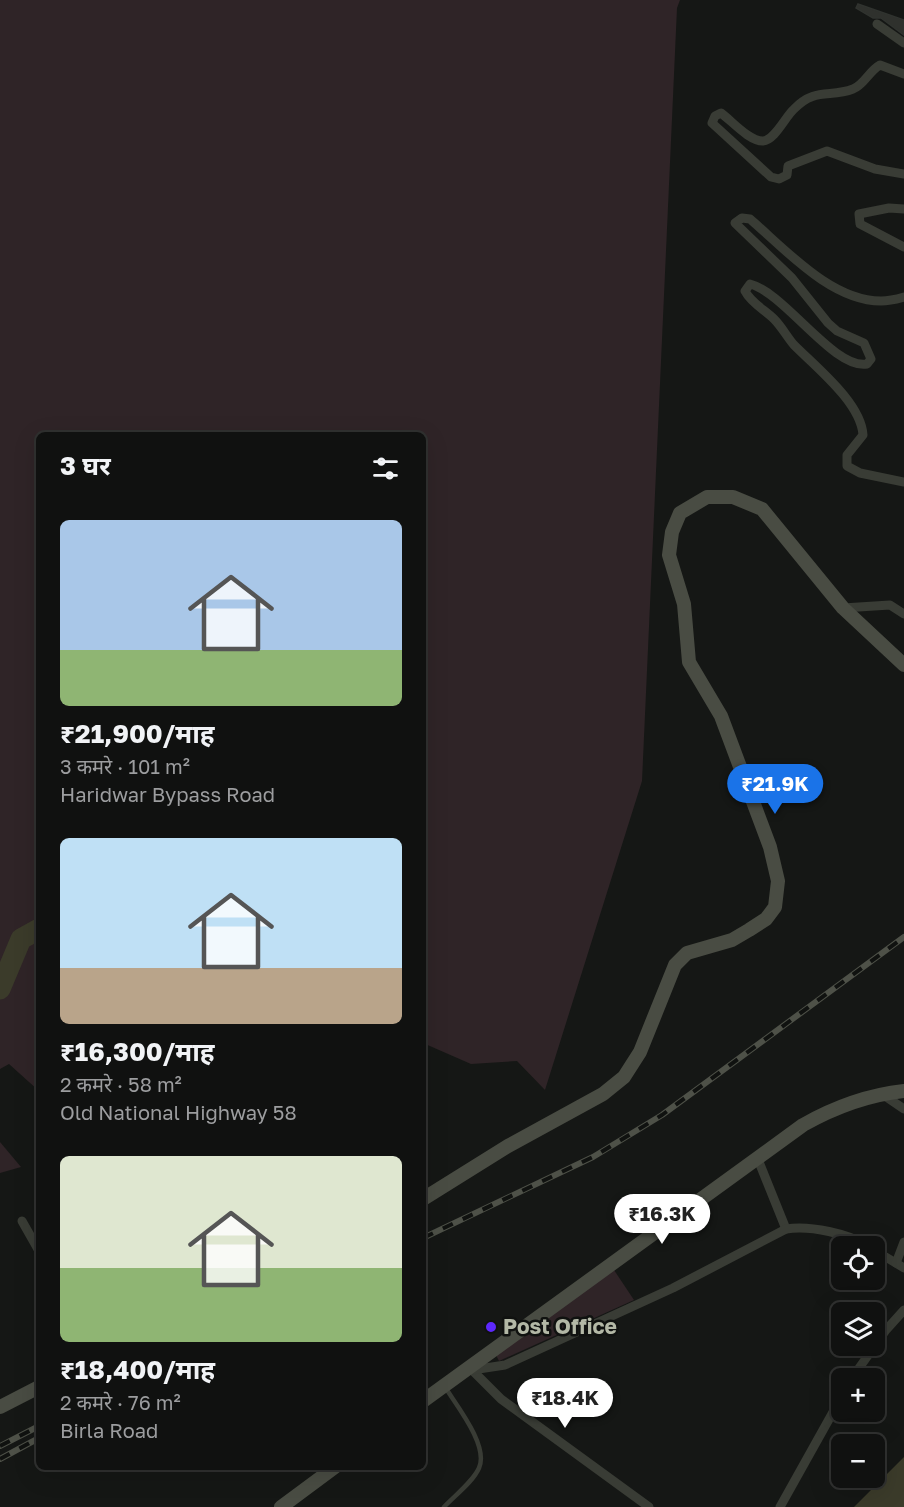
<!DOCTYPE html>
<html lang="hi">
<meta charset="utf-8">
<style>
:root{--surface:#101110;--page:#191a19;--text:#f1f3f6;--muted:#9c9d9f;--line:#303130;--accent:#1a73e8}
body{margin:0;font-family:"Golos Text","Noto Sans Devanagari",sans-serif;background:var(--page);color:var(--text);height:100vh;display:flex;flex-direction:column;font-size:22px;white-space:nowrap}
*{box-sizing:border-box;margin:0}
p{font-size:20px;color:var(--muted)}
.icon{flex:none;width:33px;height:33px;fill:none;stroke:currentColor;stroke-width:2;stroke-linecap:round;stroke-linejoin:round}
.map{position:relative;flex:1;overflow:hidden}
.panel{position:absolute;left:36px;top:432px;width:390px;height:1038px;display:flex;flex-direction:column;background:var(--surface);border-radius:9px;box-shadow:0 6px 24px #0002,0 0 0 2px var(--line)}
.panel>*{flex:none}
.fabs{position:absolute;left:831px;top:1236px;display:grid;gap:12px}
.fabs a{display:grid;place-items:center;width:54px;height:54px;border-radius:9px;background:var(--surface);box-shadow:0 6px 24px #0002,0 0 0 2px var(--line);font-size:30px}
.price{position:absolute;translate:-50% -51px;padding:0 14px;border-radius:21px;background:#fff;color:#222;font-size:20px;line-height:39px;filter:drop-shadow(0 2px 3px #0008)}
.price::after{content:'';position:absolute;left:50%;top:36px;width:18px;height:14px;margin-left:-9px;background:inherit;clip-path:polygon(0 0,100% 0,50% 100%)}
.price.on{background:var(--accent);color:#fff}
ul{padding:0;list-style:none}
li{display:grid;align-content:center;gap:12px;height:318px;padding:0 24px}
li span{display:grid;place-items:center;height:186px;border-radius:9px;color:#555}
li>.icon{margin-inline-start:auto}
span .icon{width:108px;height:108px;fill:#fffc;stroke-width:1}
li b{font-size:26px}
h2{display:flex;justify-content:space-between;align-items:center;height:72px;padding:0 24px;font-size:26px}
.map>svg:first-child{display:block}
.green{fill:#2f2427}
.water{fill:#3b3b2a}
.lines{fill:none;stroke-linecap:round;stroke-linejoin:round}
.river{stroke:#3b3b2a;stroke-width:21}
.building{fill:#2f312d;stroke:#30332f;stroke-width:1.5}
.lane{stroke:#393c35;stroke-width:4.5}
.street{stroke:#393c35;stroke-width:9}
.secondary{stroke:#494c43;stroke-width:14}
.rail-casing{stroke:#4e5148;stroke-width:6}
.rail{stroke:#101210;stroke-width:4;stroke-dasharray:11;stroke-linecap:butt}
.poi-dot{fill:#5d28fc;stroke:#101210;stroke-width:2}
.labels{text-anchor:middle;stroke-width:5;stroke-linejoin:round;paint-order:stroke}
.poi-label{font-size:21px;font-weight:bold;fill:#b3b8a6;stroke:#101210;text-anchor:start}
</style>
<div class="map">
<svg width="904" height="1507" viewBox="0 0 904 1507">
<rect width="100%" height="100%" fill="#151715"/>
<g class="green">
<polygon points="0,0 680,0 677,8 642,781 545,1090 517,1061 471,1064 423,1043 423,435 39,435 39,1091 9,1064 0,1069"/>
<polygon points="0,1142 21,1167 0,1173"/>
<polygon points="608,1261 634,1300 499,1361 494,1351"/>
</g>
<polygon class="water" points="904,1457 904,1507 854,1507"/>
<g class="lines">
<polyline class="river" points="0,989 21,939 39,929"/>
</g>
<polygon class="building" points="858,4 904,20 904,35 881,18 873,18 856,8"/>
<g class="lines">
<path class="lane" d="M444,1507C454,1496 473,1482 479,1468C489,1446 457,1406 445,1387"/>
<g class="street">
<polyline points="877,24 904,43"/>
<path d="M904,74L880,65C869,71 864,85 853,89C830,98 815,87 794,109C785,117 775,140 763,141C749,141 732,121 721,113L715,116L712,123L771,177L779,179L787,175L788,166L827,151L875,169L904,174"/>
<polyline points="904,209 889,208 859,214 860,224 904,247"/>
<path d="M904,297C897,299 888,301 881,301C831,301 785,249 750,219L742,218L735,223L792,278L828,323L837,331L864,343L871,359L867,364C834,370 785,293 750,284L745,291C751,303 765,310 774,319C782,327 787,337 794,345C817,368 861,403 863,435L847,455V466L860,473L904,482"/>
<polyline points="843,608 890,605 904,614"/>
<polyline points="882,1094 904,1109"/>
<polyline points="757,1157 786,1229"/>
<polyline points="22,1221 39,1251"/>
<polyline points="874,1250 904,1268"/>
<polyline points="896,1263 904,1242"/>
<polyline points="471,1369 501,1399 649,1507"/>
<path d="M472,1370L505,1365L673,1288L786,1229C811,1225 848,1234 869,1246"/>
<polyline points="852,1378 886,1330 904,1310"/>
<polyline points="780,1507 842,1396"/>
</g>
<g class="secondary">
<polyline points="423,1199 508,1146 603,1094 624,1077 640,1052 675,965 687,953 732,940 749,930 766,919 775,907 778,881 770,847 721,716 689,662 684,604 669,555 672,532 680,513 707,497 733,497 762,509 843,608 904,665"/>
<path d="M423,1401L803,1125C835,1107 867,1095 904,1091"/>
<polyline points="0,1407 39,1387"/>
<polyline points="281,1507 335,1467"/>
</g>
<g class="rail-casing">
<g id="rail">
<polyline points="423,1238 593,1157 662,1115 904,937"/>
<polyline points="0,1446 39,1426"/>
<polyline points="0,1459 39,1438"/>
</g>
</g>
<use href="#rail" class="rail"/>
</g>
<circle class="poi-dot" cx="491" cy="1327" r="6"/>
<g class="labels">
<g class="poi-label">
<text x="503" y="1334">Post Office</text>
</g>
</g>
</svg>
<div class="fabs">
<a><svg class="icon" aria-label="locate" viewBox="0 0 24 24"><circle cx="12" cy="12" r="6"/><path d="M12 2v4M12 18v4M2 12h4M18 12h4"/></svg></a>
<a><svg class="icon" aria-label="layers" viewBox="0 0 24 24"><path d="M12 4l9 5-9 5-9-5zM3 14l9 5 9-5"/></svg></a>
<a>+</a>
<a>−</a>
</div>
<b class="price on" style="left:775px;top:815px">₹21.9K</b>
<b class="price" style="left:662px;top:1245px">₹16.3K</b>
<b class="price" style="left:565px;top:1429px">₹18.4K</b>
<section class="panel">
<h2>3 घर<svg class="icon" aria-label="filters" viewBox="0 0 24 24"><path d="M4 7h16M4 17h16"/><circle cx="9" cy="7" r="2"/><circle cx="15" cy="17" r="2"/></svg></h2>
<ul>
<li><span style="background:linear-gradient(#a9c7e8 70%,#8fb573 0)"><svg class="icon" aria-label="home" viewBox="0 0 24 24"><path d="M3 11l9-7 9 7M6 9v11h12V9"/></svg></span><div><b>₹21,900/माह</b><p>3 कमरे · 101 m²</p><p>Haridwar Bypass Road</p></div></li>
<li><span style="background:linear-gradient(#bfe0f5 70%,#b9a48a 0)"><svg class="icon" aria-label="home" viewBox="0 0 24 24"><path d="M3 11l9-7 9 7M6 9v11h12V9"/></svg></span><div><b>₹16,300/माह</b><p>2 कमरे · 58 m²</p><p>Old National Highway 58</p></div></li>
<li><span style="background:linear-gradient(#dfe7d0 60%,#8fb573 0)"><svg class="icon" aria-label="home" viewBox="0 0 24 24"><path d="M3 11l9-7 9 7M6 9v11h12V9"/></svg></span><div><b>₹18,400/माह</b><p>2 कमरे · 76 m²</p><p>Birla Road</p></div></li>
</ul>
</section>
</div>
